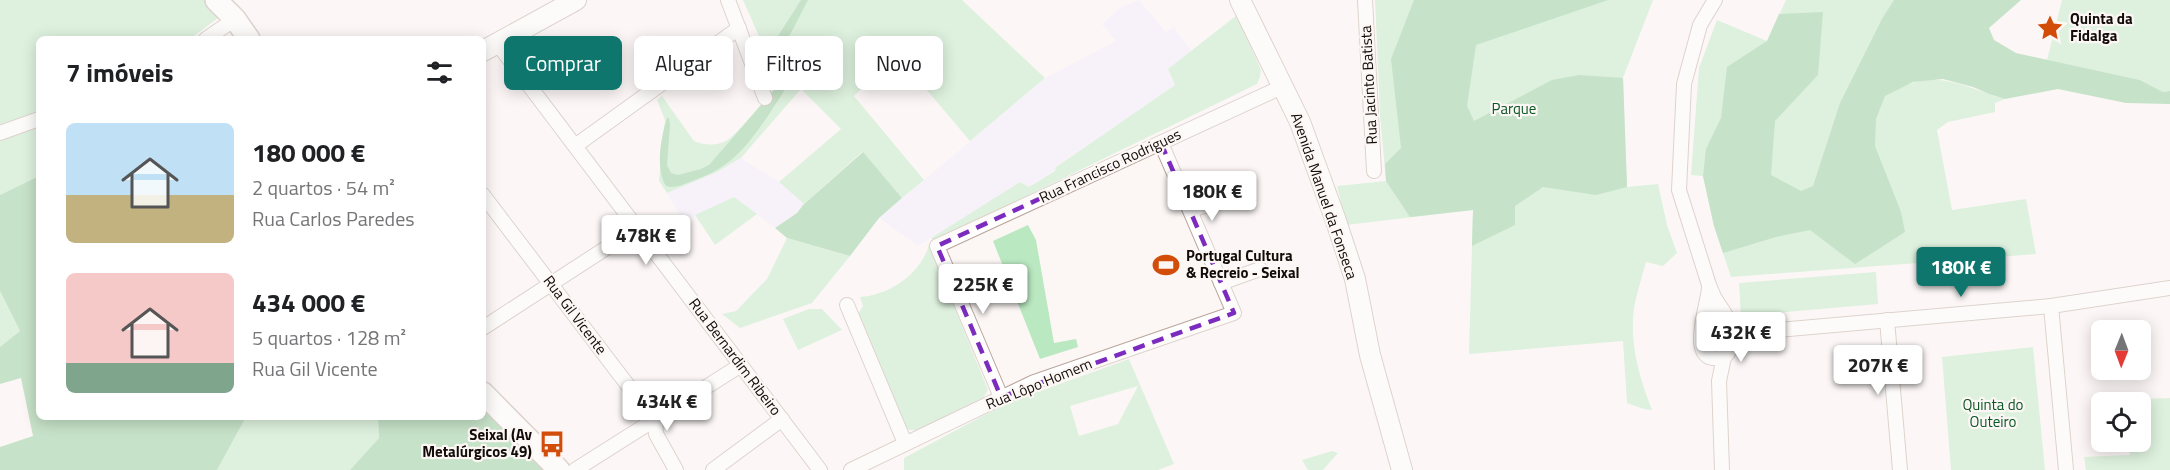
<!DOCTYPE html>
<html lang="pt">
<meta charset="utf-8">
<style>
:root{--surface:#fff;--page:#f2f2f2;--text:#202124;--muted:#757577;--accent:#0f766e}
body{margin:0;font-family:"Titillium Web",sans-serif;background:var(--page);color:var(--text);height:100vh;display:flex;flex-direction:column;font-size:22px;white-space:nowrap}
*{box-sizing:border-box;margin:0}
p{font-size:20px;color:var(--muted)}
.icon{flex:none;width:33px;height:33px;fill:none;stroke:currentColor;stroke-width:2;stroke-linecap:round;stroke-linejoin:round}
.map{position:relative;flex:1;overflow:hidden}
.side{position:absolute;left:36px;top:36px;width:450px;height:384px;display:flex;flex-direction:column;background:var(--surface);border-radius:9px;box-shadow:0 3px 15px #0003}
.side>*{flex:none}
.hud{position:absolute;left:504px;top:36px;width:570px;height:54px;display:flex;gap:12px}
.needle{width:39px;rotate:181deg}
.fabs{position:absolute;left:2091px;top:320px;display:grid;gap:12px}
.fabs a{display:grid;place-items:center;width:60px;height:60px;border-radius:9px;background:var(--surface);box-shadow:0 3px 15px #0003;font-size:30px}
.price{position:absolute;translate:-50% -51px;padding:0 14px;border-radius:6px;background:#fff;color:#222;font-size:20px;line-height:39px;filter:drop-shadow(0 2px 3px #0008)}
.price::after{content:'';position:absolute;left:50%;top:36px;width:18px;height:14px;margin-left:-9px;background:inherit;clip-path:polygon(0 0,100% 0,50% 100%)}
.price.selected{background:var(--accent);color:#fff}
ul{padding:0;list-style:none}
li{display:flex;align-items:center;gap:18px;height:150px;padding:0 30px}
li span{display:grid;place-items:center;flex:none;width:168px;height:120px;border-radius:9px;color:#555}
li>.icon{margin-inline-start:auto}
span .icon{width:72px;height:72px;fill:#fffc;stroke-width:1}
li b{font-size:26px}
h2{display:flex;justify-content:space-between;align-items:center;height:72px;padding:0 30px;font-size:26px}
.pill{padding:0 21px;border-radius:9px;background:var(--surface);box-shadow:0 3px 15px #0003;font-size:21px;line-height:54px}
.pill.selected{background:var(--accent);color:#fff}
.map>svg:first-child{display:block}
.industrial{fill:#f1ebfd}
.green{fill:#bae8c1;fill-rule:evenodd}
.forest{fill:#85c891}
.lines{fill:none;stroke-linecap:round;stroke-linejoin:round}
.street-casing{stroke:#baa69b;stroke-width:16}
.secondary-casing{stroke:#baa69b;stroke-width:22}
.primary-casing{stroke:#baa69b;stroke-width:24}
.street{stroke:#fff;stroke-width:14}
.secondary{stroke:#fff;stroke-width:20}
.primary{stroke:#fff;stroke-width:21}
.marked{fill:none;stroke:#7b2cbf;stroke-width:4.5;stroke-dasharray:12 8;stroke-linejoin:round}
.labels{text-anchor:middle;stroke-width:4.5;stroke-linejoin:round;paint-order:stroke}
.poi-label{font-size:15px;font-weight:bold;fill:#120b07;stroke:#fcf7f5;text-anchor:start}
.street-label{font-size:15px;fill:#120b07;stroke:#fcf7f5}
.park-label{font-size:15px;fill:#0b5826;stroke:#fcf7f5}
</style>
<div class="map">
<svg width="2170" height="470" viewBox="0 0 2170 470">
<rect width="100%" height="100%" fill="#fcf7f5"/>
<g class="industrial">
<polygon points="1139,0 1166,32 1174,27 1191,51 1168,69 1175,85 1056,166 1055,170 1029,187 1020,182 918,246 879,218 1045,78 1116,41 1102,24 1121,7"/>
<polygon points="741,158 779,182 804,204 797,213 775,228 734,197 683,221 667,193 717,172"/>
</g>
<g class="green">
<polygon points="0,0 205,0 215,10 218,18 190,39 39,39 39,112 0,127"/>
<path d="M743,0H962L1045,78L970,141L897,55L854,96L924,180L902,198L862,152L804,204L779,182L841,129L801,89L741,158L717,172L667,193L659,181L665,120L657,100L662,96L694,141C703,145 717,146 726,141C736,136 763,101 772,91L775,85L761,41Z"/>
<path d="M1375,0H1653L1623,78L1627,187L1658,184L1667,225L1677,253L1663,266L1646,262C1642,276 1638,290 1635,303C1628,339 1639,377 1652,410L1644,409L1627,403L1623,341L1469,354L1473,210L1346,225L1337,186L1386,181L1380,115Z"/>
<path d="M1786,0H1947L1886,95C1895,91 1903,85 1912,83C1945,72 1975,91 2005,99L1995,103V112L1948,122L1937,130L1952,210L2026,199L2036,254L1731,277L1714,226L1703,176L1691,175L1699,68L1717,20L1767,41Z"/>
<polygon points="2062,0 2170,0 2170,91 2163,92 2140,80 2047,60"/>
<polygon points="1237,15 1261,70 1260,77 1257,84 934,241 931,238 1020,182 1029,187 1055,171 1056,167 1175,85 1168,69"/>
<polygon points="39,122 39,176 0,195 0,136"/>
<polygon points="734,197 757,214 715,245 695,215"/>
<polygon points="1028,225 1036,240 1054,343 1076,339 1078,347 1040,359 993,241"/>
<polygon points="787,238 850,256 812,303 740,328 722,314 736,311 767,279"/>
<path d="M929,245L988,390L984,397L917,430H910L905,428L857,316L863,306L860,297C889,295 920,275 929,245Z"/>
<polygon points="1876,272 1878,304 1741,316 1739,283"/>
<polygon points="0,291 20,331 0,347"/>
<polygon points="809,309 822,309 842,330 798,350 783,319"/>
<polygon points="2033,347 2045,470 1951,470 1942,357"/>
<path d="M1129,359L1174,464L1158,470H904V458L1007,403ZM1138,386L1118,424L1079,436L1070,406Z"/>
<polygon points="2170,398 2170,470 2086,470 2084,457 2130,455 2128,441 2140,441 2142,409 2140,399"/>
<polygon points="246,417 378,417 379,438 350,470 217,470"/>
<polygon points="1332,451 1338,453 1323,470 1308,470 1302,460"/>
</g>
<g class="forest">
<path d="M801,0H808L778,58L790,78L789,81C785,92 776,102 770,113C747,146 732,168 692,181C684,184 675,189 666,186C655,169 661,137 667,118H669L670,125L667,165L671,173L678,175L701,169L709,165L775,89L771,47Z"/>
<polygon points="1414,0 1608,0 1476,45 1467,106 1474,121 1552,80 1579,75 1623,78 1627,187 1596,195 1543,187 1515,206 1515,225 1472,246 1473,210 1410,217 1386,181 1385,164 1401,148 1391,59"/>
<polygon points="1894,0 2021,0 1989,28 1994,40 2016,53 2140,80 2163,92 2170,91 2170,104 2126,103 2058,89 2005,99 1989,94 1973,87 1943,79 1913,82 1885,96 1876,119 1875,146 1901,212 1905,232 1855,264 1810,230 1776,237 1723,253 1714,226 1703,176 1706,149 1721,118 1727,67 1767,41 1779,14 1823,12 1818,75 1775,121 1771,175 1801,191 1813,186 1840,103 1882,19"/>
<polygon points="863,152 902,198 879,218 850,256 787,238 775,228 797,213 803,205"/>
<polygon points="39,176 39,417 246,417 217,470 0,470 0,447 33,436 21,378 0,384 0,347 20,331 0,291 0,195"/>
<polygon points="483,406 545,470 350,470 379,438 378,417 483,417"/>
</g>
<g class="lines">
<g class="street-casing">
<g id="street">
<polyline points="728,0 765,98"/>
<polyline points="1365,0 1374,171"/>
<polyline points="1715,0 1700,25 1684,84 1679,190 1709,285 1714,297 1725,314"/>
<polyline points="206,39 235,19"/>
<polyline points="497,43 820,470"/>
<polyline points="0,133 39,119"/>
<polyline points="575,146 739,28"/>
<polyline points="483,195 655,421 656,434 676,470"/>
<polyline points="1190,210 1231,199"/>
<polyline points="1221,283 1260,269"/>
<polyline points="847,305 905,443"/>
<polyline points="2051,306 2066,470"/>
<path d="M1704,316L1708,312L1720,311L1729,319C1733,332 1736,347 1724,357C1683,368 1709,304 1709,287"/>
<polyline points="1887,320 1900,470"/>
<polyline points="483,328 637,228"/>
<polyline points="1732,346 1739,338 1755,332 2051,306 2170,288"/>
<polyline points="1001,397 937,246 1284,86"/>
<polyline points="575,470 741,365"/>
<polyline points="713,470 782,419"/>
<polyline points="851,470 1034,382 1234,313 1161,143"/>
<polyline points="1722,470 1719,381 1724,357"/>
</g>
</g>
<g class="secondary-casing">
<g id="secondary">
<polyline points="1240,0 1300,122 1336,221 1355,279 1370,355 1402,470"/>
<polyline points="483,51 576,0"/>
</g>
</g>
<g class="primary-casing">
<g id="primary">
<polyline points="216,0 235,19 249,39"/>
<polyline points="483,393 559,470"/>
</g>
</g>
<use href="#street" class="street"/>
<use href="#secondary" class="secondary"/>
<use href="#primary" class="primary"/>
</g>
<path d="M0 0H2170V470H0ZM1161,143L1234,313L1001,397L937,246Z" fill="#fcf7f5" fill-opacity=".55" fill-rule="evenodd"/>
<path class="marked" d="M1161,143L1234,313L1001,397L937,246Z"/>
<defs>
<g id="sight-bare" transform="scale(2.07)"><path d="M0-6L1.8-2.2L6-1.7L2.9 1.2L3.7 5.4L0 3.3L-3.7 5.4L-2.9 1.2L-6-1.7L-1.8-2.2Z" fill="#d24d0a" stroke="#fcf7f5" stroke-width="2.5" paint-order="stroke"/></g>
<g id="stadium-bare" transform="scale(2.07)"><path d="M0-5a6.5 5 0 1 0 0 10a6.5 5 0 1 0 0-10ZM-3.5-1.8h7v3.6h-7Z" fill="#d24d0a" stroke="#fcf7f5" stroke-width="2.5" paint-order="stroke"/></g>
<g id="bus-bare" transform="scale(2.07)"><path d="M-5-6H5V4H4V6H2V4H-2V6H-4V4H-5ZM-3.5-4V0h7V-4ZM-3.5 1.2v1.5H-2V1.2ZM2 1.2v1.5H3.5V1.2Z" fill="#d24d0a" stroke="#fcf7f5" stroke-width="2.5" paint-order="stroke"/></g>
</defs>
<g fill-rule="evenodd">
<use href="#sight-bare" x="2050" y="28"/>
<use href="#stadium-bare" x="1166" y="265"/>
<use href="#bus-bare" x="552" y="444"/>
</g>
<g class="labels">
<g class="poi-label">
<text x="2070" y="24">Quinta da<tspan x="2070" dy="17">Fidalga</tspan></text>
<text x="1186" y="261">Portugal Cultura<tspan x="1186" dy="17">&amp; Recreio - Seixal</tspan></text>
<text x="532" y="440" text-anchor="end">Seixal (Av<tspan x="532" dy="17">Metalúrgicos 49)</tspan></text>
</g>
<g class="street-label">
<text transform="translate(1369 85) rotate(-93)" y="5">Rua Jacinto Batista</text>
<text transform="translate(1110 166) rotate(-25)" y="5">Rua Francisco Rodrigues</text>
<text transform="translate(1324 196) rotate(71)" y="5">Avenida Manuel da Fonseca</text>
<text transform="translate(575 315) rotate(53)" y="5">Rua Gil Vicente</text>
<text transform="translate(735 357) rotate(53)" y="5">Rua Bernardim Ribeiro</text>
<text transform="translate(1039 384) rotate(-22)" y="5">Rua Lôpo Homem</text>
</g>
<g class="park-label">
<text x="1514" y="114">Parque</text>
<text x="1993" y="410">Quinta do<tspan x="1993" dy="17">Outeiro</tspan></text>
</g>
</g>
</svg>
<div class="fabs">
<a><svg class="needle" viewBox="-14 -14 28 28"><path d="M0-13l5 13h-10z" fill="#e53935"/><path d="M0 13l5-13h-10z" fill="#757577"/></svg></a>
<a><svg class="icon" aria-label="locate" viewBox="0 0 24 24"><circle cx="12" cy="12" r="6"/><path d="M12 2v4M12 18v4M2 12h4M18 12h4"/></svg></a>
</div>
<b class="price" style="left:1212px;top:222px">180K €</b>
<b class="price" style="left:646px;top:266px">478K €</b>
<b class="price selected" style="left:1961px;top:298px">180K €</b>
<b class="price" style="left:983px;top:315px">225K €</b>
<b class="price" style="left:1741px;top:363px">432K €</b>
<b class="price" style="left:1878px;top:396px">207K €</b>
<b class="price" style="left:667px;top:432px">434K €</b>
<div class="hud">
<a class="pill selected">Comprar</a>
<a class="pill">Alugar</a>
<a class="pill">Filtros</a>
<a class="pill">Novo</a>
</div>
<section class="side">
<h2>7 imóveis<svg class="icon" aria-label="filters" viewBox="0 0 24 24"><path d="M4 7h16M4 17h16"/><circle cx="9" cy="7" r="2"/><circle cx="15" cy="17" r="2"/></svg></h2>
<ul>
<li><span style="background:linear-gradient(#bfe0f5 60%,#c2b280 0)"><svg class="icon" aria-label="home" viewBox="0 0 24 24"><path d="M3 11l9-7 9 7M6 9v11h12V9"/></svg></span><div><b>180 000 €</b><p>2 quartos · 54 m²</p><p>Rua Carlos Paredes</p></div></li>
<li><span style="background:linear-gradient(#f6c9c9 75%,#7fa58c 0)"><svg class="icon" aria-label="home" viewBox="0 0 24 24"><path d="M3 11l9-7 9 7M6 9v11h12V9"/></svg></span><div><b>434 000 €</b><p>5 quartos · 128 m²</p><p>Rua Gil Vicente</p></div></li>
</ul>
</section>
</div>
